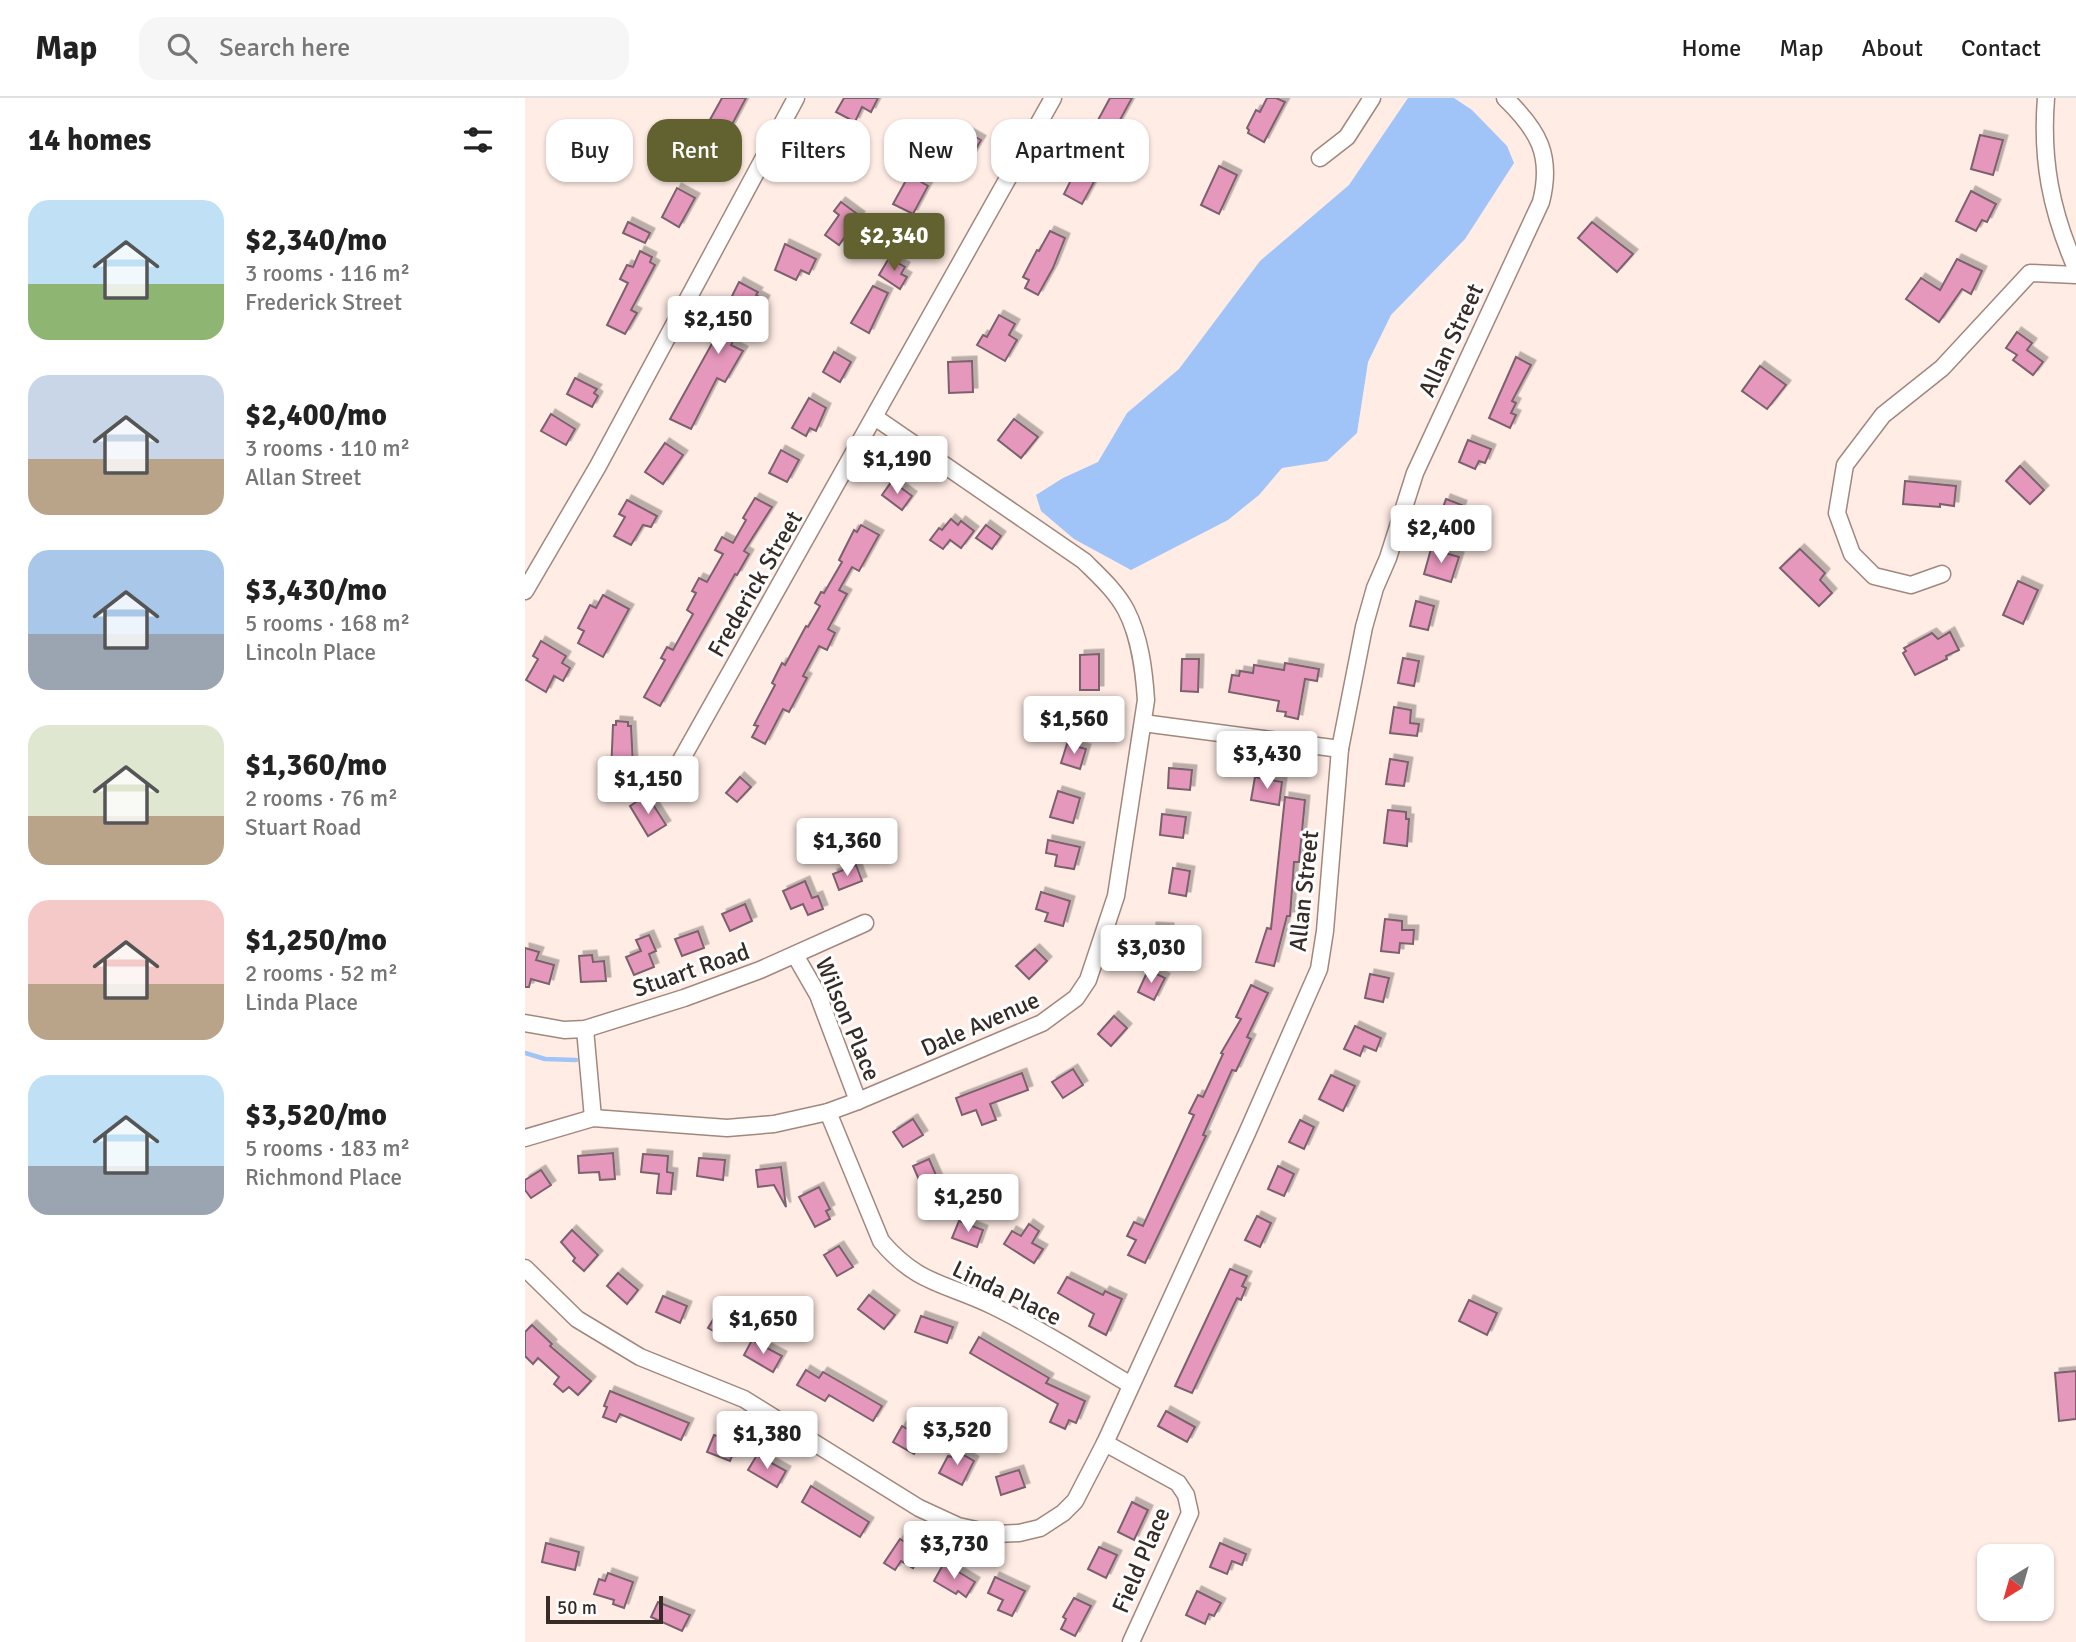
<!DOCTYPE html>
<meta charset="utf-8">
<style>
:root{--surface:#fff;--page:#f6f6f6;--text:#222;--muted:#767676;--line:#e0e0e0;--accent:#616230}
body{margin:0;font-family:Signika,sans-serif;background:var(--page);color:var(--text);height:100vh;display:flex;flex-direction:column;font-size:26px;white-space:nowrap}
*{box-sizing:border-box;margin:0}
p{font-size:23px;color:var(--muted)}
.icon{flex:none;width:38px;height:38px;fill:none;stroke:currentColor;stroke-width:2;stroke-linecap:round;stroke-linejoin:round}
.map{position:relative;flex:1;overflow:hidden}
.details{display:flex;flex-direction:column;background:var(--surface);width:525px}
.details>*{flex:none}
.hud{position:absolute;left:21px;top:21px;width:665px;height:63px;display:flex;gap:14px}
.needle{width:46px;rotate:217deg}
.fabs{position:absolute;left:1452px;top:1446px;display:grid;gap:14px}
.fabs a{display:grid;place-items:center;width:77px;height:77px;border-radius:14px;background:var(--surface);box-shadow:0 2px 5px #0004;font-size:35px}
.scale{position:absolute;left:21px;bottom:18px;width:117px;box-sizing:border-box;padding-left:7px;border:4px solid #362b26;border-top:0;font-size:19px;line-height:24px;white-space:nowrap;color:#362b26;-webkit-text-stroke:5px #fefefe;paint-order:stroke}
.price{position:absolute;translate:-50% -60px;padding:0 16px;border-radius:7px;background:#fff;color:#222;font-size:23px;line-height:46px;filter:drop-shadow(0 2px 4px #0008)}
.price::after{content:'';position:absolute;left:50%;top:42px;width:21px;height:16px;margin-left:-10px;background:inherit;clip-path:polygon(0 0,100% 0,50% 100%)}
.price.active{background:var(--accent);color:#fff}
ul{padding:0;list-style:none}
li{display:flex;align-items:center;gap:21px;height:175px;padding:0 28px}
li span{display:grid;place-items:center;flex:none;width:196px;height:140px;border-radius:21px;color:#555}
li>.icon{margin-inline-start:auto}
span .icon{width:84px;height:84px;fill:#fffc;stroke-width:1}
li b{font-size:30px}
h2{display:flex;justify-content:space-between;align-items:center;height:84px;padding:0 28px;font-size:30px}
.pill{padding:0 24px;border-radius:21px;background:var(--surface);box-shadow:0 2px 5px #0004;font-size:24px;line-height:63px}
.pill.active{background:var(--accent);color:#fff}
header{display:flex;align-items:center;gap:42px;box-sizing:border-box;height:98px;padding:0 35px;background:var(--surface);border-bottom:2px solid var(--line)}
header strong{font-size:33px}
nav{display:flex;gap:38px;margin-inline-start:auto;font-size:24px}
.search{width:490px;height:63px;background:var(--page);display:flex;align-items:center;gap:18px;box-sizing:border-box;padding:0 24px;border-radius:21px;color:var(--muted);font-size:26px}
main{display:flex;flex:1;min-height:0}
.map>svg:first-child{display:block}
.water{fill:#a0c4f7}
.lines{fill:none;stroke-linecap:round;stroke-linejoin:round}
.stream{stroke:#a0c4f7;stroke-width:4.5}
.building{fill:#e597bc;stroke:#7b616c;stroke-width:2;filter:url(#shadow)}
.minor-casing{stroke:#a2877d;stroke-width:19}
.minor{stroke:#fff;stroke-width:16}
.labels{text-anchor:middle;stroke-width:6;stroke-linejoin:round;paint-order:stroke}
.street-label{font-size:24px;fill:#362b26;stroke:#fefefe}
</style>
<header>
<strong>Map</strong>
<div class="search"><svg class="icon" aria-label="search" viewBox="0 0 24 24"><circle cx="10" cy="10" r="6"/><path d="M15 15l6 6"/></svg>Search here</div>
<nav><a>Home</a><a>Map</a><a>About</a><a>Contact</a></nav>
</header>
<main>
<section class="details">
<h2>14 homes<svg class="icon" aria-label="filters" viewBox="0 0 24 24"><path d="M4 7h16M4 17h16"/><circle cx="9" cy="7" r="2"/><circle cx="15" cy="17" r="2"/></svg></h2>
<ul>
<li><span style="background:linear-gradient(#bfe0f5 60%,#8fb573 0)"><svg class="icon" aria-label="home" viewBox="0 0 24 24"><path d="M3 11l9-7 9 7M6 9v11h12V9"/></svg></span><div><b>$2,340/mo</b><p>3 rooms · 116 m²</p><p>Frederick Street</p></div></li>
<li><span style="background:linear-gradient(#c9d6e8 60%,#b9a48a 0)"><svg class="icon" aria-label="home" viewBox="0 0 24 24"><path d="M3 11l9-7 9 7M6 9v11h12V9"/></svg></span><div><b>$2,400/mo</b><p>3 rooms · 110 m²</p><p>Allan Street</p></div></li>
<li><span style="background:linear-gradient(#a9c7e8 60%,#9aa5b1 0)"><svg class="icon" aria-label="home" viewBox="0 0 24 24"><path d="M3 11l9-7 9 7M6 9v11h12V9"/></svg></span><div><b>$3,430/mo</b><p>5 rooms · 168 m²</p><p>Lincoln Place</p></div></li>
<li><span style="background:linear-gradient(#dfe7d0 65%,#b9a48a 0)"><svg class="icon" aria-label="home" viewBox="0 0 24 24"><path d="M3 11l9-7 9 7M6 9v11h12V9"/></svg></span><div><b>$1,360/mo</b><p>2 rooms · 76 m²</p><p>Stuart Road</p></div></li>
<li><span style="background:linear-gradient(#f6c9c9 60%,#b9a48a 0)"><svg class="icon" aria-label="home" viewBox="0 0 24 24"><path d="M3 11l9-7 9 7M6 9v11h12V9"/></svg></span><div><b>$1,250/mo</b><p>2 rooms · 52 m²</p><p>Linda Place</p></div></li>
<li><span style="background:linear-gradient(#bfe0f5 65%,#9aa5b1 0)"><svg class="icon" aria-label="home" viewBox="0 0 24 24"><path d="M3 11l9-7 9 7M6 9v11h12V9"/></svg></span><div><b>$3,520/mo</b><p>5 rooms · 183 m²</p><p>Richmond Place</p></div></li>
</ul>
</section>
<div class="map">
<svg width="1551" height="1544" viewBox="0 0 1551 1544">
<defs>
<filter id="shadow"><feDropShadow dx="4.5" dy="-4.5" stdDeviation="0" flood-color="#0004"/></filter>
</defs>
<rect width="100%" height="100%" fill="#ffece5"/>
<polygon class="water" points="883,0 929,0 947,12 982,48 989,65 940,141 866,217 843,264 832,335 802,363 757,370 734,397 703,422 606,472 549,441 516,413 511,397 538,380 573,364 602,315 654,271 735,163 824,87"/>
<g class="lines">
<polyline class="stream" points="0,955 20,961 51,962"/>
</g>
<g class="building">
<polygon points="197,0 221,0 184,70 165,61 168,55 167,54"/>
<polygon points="319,0 318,0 353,0 346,14 337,9 330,24 311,14"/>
<polygon points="585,0 607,0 584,42 567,33"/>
<polygon points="742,0 751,0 760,4 739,44 723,35 724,32 722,30 731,12 735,14"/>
<polygon points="440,33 456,42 442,66 427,58"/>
<polygon points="1455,37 1478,42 1468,77 1446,71"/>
<polygon points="290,39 312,50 298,80 275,68"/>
<polygon points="694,68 712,77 694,116 676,107"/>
<polygon points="550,74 569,84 557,106 539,96"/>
<polygon points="384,77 403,88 388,116 368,106"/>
<polygon points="152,90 170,100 154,129 137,119"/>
<polygon points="1446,93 1471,106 1462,124 1457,122 1451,133 1431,123"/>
<polygon points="316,104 335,118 314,147 300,137 314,117 309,113"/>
<polygon points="103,124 125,135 120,145 98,135"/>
<polygon points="1067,124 1108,156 1092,174 1053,140"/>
<polygon points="525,133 540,140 528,170 513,197 500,190 504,182 498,179 512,152 514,153"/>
<polygon points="260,146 291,161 284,176 276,172 271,182 250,172"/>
<polygon points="115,153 127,159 125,164 130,167 106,212 112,215 100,236 82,227 103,185 95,181 102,167 108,169"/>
<polygon points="364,160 380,169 376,176 382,179 375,191 354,177"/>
<polygon points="1432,161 1457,173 1446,196 1437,191 1414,224 1381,201 1396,180 1415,192"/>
<polygon points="214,184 233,194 231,197 240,202 234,213 226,208 206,247 218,253 200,284 192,280 166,331 145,321 199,224 195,222"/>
<polygon points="348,188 363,195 344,235 326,225"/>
<polygon points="474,217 490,226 484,237 492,242 480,263 452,247 458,237 462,239"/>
<polygon points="1492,234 1507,245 1502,252 1518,264 1508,277 1488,262 1492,257 1481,250"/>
<polygon points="309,254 326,264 315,284 298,274"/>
<polygon points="991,259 1006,267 987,303 991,305 986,315 991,317 985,330 964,320"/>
<polygon points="447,263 448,294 424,295 423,264"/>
<polygon points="1235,268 1261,287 1242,311 1217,293"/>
<polygon points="50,280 72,291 69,295 73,298 67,309 42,296"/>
<polygon points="284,300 301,310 291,333 285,330 281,338 267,330"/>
<polygon points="26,316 50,331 41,347 16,333"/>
<polygon points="489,321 513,339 496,360 473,342"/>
<polygon points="943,342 966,351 960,365 954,363 950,371 934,364"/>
<polygon points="140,345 158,357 138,386 120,374"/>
<polygon points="256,352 274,362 262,384 244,375"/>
<polygon points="1495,368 1519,392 1505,406 1481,383"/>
<polygon points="367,383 387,398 377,412 357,397"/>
<polygon points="1380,383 1431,388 1429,408 1415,406 1415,409 1378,406"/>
<polygon points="230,400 247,409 219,453 224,456 212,477 210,476 135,608 119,599 140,562 136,560 142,549 148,552 168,516 162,512 171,495 167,493 174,480 182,484 198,456 190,452 197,439 208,445 221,422 218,420"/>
<polygon points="921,401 937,407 929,430 913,424"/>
<polygon points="102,402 132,418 126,429 118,427 106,447 89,438 100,419 94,416"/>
<polygon points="426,421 433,427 436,423 449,433 436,450 425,442 418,451 405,442 414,430 417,432"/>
<polygon points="336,427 354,437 334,473 327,469 314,492 322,496 303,531 310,535 302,552 294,548 278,578 282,580 264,614 258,611 240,646 227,639 233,628 229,627 250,587 247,585 257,565 260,567 281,528 283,529 295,508 290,505 296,494 299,495 317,464 314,462 329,432 332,434"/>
<polygon points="461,427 476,438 467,451 451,440"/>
<polygon points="906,451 934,459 926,484 899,476"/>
<polygon points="1275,451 1300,475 1295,482 1307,495 1294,508 1255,470"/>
<polygon points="1493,483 1513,492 1498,526 1478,517"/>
<polygon points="78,497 104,511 78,559 53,545 59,533 53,530 65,507 71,510"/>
<polygon points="891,503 909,508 903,532 885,528"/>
<polygon points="1425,534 1434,552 1421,558 1422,561 1390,577 1378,555 1381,553 1379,550 1407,535 1413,541"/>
<polygon points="16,543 41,558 37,565 45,570 38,583 29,578 21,594 1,582 13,561 8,558"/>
<polygon points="574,556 574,592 555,592 555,557"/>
<polygon points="878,560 894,563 889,588 873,585"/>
<polygon points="657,561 674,561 673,594 656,593"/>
<polygon points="760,565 794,571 792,583 780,581 773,621 760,618 761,614 752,613 754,603 704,594 707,577 714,578 715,573 728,575 729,567 759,572"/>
<polygon points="869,609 886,612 885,625 894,626 892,638 865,635"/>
<polygon points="91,623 103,624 103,628 106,628 108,668 103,668 102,676 86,675 88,627 91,627"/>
<polygon points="542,646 561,651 555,671 536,665"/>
<polygon points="865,661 883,664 879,688 861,686"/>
<polygon points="644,670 667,672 665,692 643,690"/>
<polygon points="215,679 226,689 212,704 201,695"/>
<polygon points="730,679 757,684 754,707 726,702"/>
<polygon points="533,693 555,700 548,725 525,719"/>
<polygon points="122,697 141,727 123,738 105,708"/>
<polygon points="760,699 780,702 774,764 769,764 765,818 762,818 749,868 731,864 742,830 746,831"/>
<polygon points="863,712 881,714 881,721 884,721 882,748 859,745"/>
<polygon points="637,716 661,719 658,740 635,737"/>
<polygon points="523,742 555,749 549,771 530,768 532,757 521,755"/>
<polygon points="331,767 337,783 314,792 308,776"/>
<polygon points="648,770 665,773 661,798 644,795"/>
<polygon points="280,783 287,800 293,798 298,811 283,817 278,806 266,811 258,793"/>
<polygon points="516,794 545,803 538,828 520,823 523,815 511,811"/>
<polygon points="220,806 227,823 205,833 197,816"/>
<polygon points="860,821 877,823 877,832 889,832 888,846 875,845 874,855 856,853"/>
<polygon points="627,829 644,830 642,855 625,854"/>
<polygon points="173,833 179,850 157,858 150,841"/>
<polygon points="124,837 131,853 124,856 129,869 109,877 101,859 116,853 111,842"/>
<polygon points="0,850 14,854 11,862 29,867 24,886 6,881 4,889 0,889"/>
<polygon points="510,851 522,863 504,881 491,868"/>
<polygon points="67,857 68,864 79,863 81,883 56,884 54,858"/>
<polygon points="623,872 640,880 629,902 613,894"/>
<polygon points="845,876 864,880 858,904 840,900"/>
<polygon points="726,887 743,895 722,939 726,941 711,973 707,972 678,1037 681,1038 620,1165 603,1157 611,1142 602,1138 609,1124 618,1128 669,1017 664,1015 673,997 678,999 698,956 696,955 716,921 711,919"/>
<polygon points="589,918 602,930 586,948 573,936"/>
<polygon points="830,928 856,940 851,953 839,948 835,958 819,951"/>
<polygon points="548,971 558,987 538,1000 527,984"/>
<polygon points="497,975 503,992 465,1006 471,1022 457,1027 451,1012 437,1017 431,1000"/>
<polygon points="806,977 830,988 818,1013 794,1001"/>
<polygon points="388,1021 398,1037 378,1049 368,1034"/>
<polygon points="775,1022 789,1029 779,1051 764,1044"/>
<polygon points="88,1055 90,1081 75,1082 74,1074 54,1075 53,1058"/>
<polygon points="118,1056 143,1058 142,1074 148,1075 146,1096 132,1095 134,1076 116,1074"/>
<polygon points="174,1060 200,1062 198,1082 172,1078"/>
<polygon points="404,1061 414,1084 398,1091 388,1068"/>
<polygon points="753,1068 769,1076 759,1098 743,1091"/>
<polygon points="256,1069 261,1109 249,1087 233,1089 231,1072"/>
<polygon points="16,1072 26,1087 6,1100 0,1092 0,1082"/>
<polygon points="294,1089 305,1111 301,1113 305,1121 290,1129 274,1099"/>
<polygon points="732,1118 746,1125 735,1149 720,1142"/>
<polygon points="434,1123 458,1132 452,1149 427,1140"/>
<polygon points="504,1126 514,1133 507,1145 518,1151 509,1165 479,1146 487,1133 496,1138"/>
<polygon points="47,1132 73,1157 59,1173 48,1163 50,1160 36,1144"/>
<polygon points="314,1148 328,1169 312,1178 299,1157"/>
<polygon points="705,1171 722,1178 717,1188 721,1190 716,1202 712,1200 667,1295 650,1288"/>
<polygon points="93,1175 113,1192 102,1206 82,1188"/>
<polygon points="542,1179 578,1197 580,1193 597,1201 581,1237 564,1228 569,1216 533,1195"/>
<polygon points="344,1197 370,1217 359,1231 333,1211"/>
<polygon points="138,1198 162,1208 155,1225 131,1214"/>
<polygon points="944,1202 972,1215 962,1237 934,1223"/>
<polygon points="192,1215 214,1228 206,1243 183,1230"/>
<polygon points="396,1218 428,1229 422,1245 390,1234"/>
<polygon points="7,1227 27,1246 25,1248 66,1283 53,1297 44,1289 38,1294 29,1286 34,1279 13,1260 8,1266 0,1258 0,1234"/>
<polygon points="454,1239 524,1280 521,1285 560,1303 551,1325 544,1322 540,1331 525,1324 533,1306 445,1255"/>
<polygon points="227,1242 257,1258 248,1274 219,1257"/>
<polygon points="281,1272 294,1280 298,1274 357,1308 348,1323 304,1297 300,1303 272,1287"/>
<polygon points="1551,1273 1551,1321 1534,1323 1530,1275"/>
<polygon points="85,1293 164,1325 156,1342 95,1316 91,1324 78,1319 82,1309 79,1308"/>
<polygon points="641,1313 670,1329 662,1344 633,1328"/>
<polygon points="377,1328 398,1340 389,1356 368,1344"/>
<polygon points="189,1337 212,1346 205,1363 182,1354"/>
<polygon points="430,1352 449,1363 437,1387 414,1375 423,1358 426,1359"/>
<polygon points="232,1357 261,1373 252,1389 223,1372"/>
<polygon points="494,1372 500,1389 476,1397 471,1379"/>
<polygon points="286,1388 344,1424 335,1439 277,1404"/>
<polygon points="607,1404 623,1412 609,1442 593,1434"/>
<polygon points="375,1441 397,1454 388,1470 376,1463 370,1472 359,1465"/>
<polygon points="21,1445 54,1454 50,1472 17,1464"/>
<polygon points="695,1445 721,1456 717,1467 707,1463 702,1476 685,1469"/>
<polygon points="574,1449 592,1457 581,1480 563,1471"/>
<polygon points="419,1465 450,1484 441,1499 433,1493 431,1496 409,1483"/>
<polygon points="83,1475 108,1484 99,1510 88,1506 89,1502 69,1496 74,1481 80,1483"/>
<polygon points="470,1479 500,1493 487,1518 473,1512 478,1502 463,1495"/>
<polygon points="672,1493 696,1505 689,1518 684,1516 680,1526 661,1517"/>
<polygon points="549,1500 566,1508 550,1538 536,1531 541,1521 538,1519"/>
<polygon points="133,1504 165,1517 157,1533 126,1519"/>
</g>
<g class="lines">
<g class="minor-casing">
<g id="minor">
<path d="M1521,0C1516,62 1526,113 1551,170"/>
<polyline points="795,60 822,39 847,0"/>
<polyline points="1417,476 1386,487 1349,478 1327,456 1312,415 1320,367 1358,317 1417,270 1505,175 1551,177"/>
<polyline points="0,493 73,368 271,0"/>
<polyline points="618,625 815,651"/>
<polyline points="155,664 528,0"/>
<polyline points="270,857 293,897 333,1003"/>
<polyline points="0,925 39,932 60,931 159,900 235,872 340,825"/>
<polyline points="60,931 68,1020"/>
<path d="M303,1014L356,1143C392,1186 420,1185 466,1207C514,1230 560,1260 606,1287"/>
<path d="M0,1040L68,1020L202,1030L249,1026L303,1014L333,1003L517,925L551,900L563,882L591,798L621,602C619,572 615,539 601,512C591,493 574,478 559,463L351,320"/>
<path d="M0,1170L52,1221L115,1259L219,1301L394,1410L433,1428L470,1436L494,1435L515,1430L538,1415L550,1403L580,1345L722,1035L794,871L800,833L815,651L839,529L850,490L863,460L890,375L1016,104C1028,57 1013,32 980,0"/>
<polyline points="580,1345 653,1385 661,1397 665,1415 606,1544"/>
</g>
</g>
<use href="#minor" class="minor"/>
</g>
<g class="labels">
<g class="street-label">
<text transform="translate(926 242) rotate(-65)" y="8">Allan Street</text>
<text transform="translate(230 486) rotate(-60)" y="8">Frederick Street</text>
<text transform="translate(779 793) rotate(-84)" y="8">Allan Street</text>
<text transform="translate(166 872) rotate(-19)" y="8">Stuart Road</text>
<text transform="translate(323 921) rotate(67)" y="8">Wilson Place</text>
<text transform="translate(455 926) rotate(-24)" y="8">Dale Avenue</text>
<text transform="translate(482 1195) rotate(26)" y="8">Linda Place</text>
<text transform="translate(616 1462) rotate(-67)" y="8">Field Place</text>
</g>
</g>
</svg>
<div class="fabs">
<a><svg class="needle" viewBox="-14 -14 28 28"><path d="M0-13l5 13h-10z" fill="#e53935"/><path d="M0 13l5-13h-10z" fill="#767676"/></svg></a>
</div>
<div class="scale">50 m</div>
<b class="price active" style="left:369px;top:175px">$2,340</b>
<b class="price" style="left:193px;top:258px">$2,150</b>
<b class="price" style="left:372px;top:398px">$1,190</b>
<b class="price" style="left:916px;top:467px">$2,400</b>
<b class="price" style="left:549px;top:658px">$1,560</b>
<b class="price" style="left:742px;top:693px">$3,430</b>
<b class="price" style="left:123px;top:718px">$1,150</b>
<b class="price" style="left:322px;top:780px">$1,360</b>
<b class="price" style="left:626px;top:887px">$3,030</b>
<b class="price" style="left:443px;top:1136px">$1,250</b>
<b class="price" style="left:238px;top:1258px">$1,650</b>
<b class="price" style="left:432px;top:1369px">$3,520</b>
<b class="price" style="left:242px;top:1373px">$1,380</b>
<b class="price" style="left:429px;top:1483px">$3,730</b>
<div class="hud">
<a class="pill">Buy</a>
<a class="pill active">Rent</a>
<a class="pill">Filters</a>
<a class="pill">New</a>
<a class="pill">Apartment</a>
</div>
</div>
</main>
